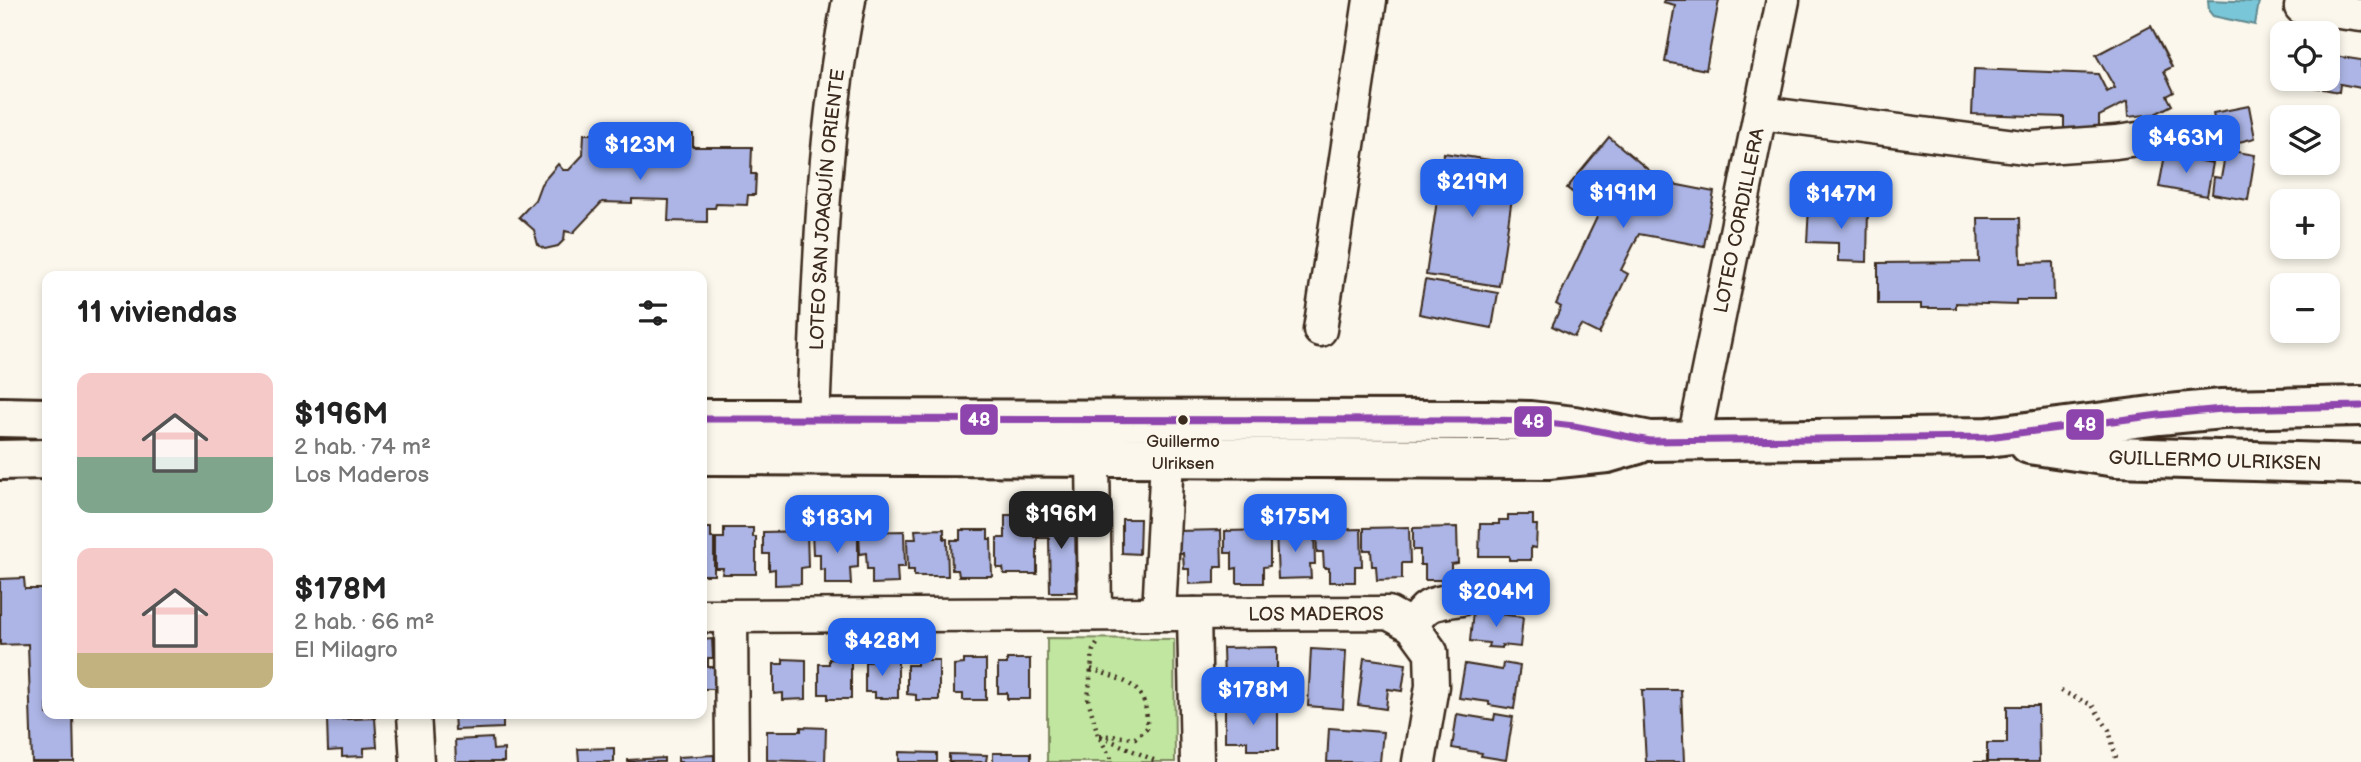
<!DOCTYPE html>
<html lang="es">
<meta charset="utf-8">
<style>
:root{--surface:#fff;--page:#f6f6f6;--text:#222;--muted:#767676;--accent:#2563eb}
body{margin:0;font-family:"Balsamiq Sans",sans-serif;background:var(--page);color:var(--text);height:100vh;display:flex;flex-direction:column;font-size:26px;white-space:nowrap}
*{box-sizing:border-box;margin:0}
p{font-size:23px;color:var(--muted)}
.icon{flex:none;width:38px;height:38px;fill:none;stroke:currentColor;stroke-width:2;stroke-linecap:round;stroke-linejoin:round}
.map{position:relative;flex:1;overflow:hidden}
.sheet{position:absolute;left:42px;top:271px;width:665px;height:448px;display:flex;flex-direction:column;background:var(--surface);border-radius:14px;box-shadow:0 4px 10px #0003}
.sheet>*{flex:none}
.tools{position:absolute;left:2270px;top:21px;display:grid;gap:14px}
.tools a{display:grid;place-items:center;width:70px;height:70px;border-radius:14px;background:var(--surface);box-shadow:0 4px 10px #0003;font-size:35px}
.price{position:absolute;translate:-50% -60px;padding:0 16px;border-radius:14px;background:var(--accent);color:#fff;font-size:23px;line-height:46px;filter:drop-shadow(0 2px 4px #0008)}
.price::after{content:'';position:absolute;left:50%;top:42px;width:21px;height:16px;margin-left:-10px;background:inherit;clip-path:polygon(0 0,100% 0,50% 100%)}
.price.active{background:#222;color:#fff}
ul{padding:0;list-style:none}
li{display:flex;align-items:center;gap:21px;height:175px;padding:0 35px}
li span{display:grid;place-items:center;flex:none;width:196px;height:140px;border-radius:14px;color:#555}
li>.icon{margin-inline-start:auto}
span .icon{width:84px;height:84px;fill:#fffc;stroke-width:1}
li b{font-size:30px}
h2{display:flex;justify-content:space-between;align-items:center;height:84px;padding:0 35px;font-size:30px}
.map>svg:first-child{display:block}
.green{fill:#c0e6a0;stroke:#7e885f;stroke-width:2}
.water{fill:#79c6d8;stroke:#60888e;stroke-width:2}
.building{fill:#acb5e5;stroke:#3b2a1e;stroke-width:2}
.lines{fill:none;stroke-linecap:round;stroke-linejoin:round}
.minor-casing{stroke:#3b2a1e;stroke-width:37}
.major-casing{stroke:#3b2a1e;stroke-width:44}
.path{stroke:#3b2a1e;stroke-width:4.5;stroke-dasharray:2 5;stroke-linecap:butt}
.minor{stroke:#fbf7ec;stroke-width:32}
.major{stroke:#fbf7ec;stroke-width:38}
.bus-1-casing{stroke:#fbf7ec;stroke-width:12}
.bus-1{stroke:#8e44ad;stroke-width:7}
.bus-dot{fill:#3b2a1e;stroke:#fbf7ec;stroke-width:2.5}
.labels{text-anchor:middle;stroke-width:6;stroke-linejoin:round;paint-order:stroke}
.bus-label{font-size:17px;fill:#3b2a1e;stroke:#fbf7ec}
.street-label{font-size:19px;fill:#3b2a1e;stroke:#fbf7ec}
.line-badge{stroke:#fbf7ec;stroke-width:2.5}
.badge-label{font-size:19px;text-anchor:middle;font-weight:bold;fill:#fff}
</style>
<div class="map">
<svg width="2361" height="762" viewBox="0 0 2361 762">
<rect width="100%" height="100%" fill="#fbf7ec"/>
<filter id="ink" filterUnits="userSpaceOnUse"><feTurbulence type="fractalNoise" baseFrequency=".0143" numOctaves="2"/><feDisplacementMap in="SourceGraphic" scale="14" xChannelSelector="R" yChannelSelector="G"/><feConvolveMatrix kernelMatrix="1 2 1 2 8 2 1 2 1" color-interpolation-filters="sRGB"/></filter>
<g filter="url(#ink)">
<polygon class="green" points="1047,638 1174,639 1175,762 1047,762"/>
<polygon class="water" points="2208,0 2259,2 2255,25 2213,16 2209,11"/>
<g class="building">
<polygon points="1664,0 1719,0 1706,70 1665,62 1675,5 1663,2"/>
<polygon points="2151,26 2172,67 2164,71 2174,92 2167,96 2172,105 2155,114 2128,117 2127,102 2099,116 2099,133 2064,132 2064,117 1972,114 1974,69 2098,74 2107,92 2115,88 2096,55"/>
<polygon points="2282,46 2282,74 2277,73"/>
<polygon points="2328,55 2361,60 2361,88 2340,84 2339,92 2323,89 2324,79 2328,79"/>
<polygon points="2305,79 2321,79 2319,88 2303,85"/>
<polygon points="2249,106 2255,138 2219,147 2213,113"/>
<polygon points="584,134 617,134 617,142 668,143 668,134 693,134 693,147 752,147 751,174 756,174 755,195 748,195 747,205 716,204 715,208 707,208 707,222 668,221 669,200 632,199 632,203 602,202 573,233 565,231 564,240 558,246 545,249 538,245 534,230 519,217 535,200 541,184 558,164 563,170 569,170 583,155"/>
<polygon points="1609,137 1663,182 1714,192 1704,246 1639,234 1621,270 1628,274 1599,334 1581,325 1574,337 1552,326 1561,307 1556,304 1599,213 1567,188"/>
<polygon points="2226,150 2255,155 2248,200 2212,194 2214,177 2221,178"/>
<polygon points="1444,153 1517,164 1499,286 1426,275"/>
<polygon points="2165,155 2213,163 2207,196 2159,187"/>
<polygon points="1809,207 1868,209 1867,262 1838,261 1838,243 1807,242"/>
<polygon points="1978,218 2020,218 2021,263 2053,262 2054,300 2016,300 2016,305 1956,303 1956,308 1921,308 1921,304 1878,304 1878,263 1979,262"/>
<polygon points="1425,280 1498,293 1492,328 1419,314"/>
<polygon points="1005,515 1034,515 1034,537 1037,537 1037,574 1004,574 1003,568 997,568 997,538 1005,538"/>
<polygon points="1508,515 1533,515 1533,525 1537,525 1536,548 1531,547 1531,560 1509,560 1509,556 1479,556 1480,524 1499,524 1499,520 1508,520"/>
<polygon points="1039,516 1075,516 1076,592 1050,592 1049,538 1039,538"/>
<polygon points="1122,519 1140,519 1139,554 1122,553"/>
<polygon points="1409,527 1410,563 1402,563 1402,579 1377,580 1376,566 1372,566 1371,550 1364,550 1364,528"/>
<polygon points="1457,527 1458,563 1451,564 1451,580 1425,580 1425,565 1420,565 1420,550 1413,550 1413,528"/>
<polygon points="702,528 711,528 711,538 714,538 714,575 702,575"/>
<polygon points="724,528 753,528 753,537 756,537 756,574 722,574 723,568 716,568 716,538 724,538"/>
<polygon points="944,529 944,539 947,539 948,576 914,576 914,570 908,570 907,539 916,539 915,530"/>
<polygon points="1361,529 1362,566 1355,566 1355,582 1329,582 1329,568 1324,568 1323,552 1317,552 1316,530"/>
<polygon points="960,530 988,530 988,539 991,539 992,576 959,576 958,570 952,570 951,540 960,540"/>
<polygon points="1221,530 1222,567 1215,567 1215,583 1189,584 1189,569 1184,569 1183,553 1177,553 1176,531"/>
<polygon points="1270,530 1270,566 1263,567 1263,583 1237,583 1237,568 1232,569 1232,553 1225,553 1225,531"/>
<polygon points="1314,530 1315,564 1310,564 1311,578 1278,579 1276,531"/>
<polygon points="807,531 808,567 801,568 801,584 775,585 775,569 769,570 769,554 763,554 763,532"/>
<polygon points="858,531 858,567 850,568 851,584 825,584 825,569 820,570 820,554 813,554 812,532"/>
<polygon points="904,531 905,567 897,567 898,583 872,584 872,569 867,569 866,553 860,554 859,532"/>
<polygon points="1481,569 1533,573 1531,595 1525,594 1524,605 1488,602 1489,595 1480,594"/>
<polygon points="24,578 25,589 47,589 47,714 73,714 74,762 32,762 28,644 0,645 0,579"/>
<polygon points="1473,611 1523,617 1520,647 1502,645 1502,648 1488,647 1489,643 1470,641"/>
<polygon points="712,639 713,658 708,658 708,667 714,667 714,689 702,689 702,640"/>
<polygon points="1277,647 1277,690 1247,690 1246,681 1224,681 1223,648"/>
<polygon points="1311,649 1346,651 1343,709 1308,706"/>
<polygon points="875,658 898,658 898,698 875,698 875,692 865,692 865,662 875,662"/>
<polygon points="1364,658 1406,664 1402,691 1388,689 1386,709 1358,705"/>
<polygon points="783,659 806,660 806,699 783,700 783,693 774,694 774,664 783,664"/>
<polygon points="829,659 851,660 851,699 828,699 828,694 819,694 819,664 829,664"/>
<polygon points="1007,659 1030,659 1030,699 1007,699 1007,693 998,693 998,664 1007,664"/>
<polygon points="917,660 939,660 939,700 916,700 916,695 907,694 907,665 917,665"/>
<polygon points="964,660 986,660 986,700 963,700 963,694 954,694 954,665 964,664"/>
<polygon points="1503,663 1520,666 1514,709 1489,705 1489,702 1459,698 1465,664 1502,670"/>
<polygon points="1642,690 1681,690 1684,762 1646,762"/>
<polygon points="2007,706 2038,706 2039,762 1973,762 1987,762 1987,743 2007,743"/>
<polygon points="1225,707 1278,707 1278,750 1247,750 1247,741 1225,741"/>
<polygon points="454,714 503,714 503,728 455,730"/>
<polygon points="1457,714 1494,720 1495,714 1513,717 1506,760 1481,756 1482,753 1452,748"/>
<polygon points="375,718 377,747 364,748 364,756 342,757 342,750 328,751 327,720"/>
<polygon points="801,727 826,728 825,762 767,760 767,731 801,731"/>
<polygon points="1329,728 1383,732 1380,762 1327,762"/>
<polygon points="492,738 493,750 504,749 504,762 456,762 455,740"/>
<polygon points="614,748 614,762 579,762 578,749"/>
<polygon points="899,752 937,753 937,762 899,762"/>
<rect x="993" y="753" width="38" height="9"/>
<polygon points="949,754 987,755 986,762 949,762"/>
<polygon points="714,755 714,762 678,762 678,757"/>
<polygon points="664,758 664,762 628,762 628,760"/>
</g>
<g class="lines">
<g class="minor-casing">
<g id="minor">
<polyline points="2301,7 2361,15"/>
<polyline points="1761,113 2031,148 2116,142 2166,135"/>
<polyline points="1320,330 1370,0"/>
<path id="s1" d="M813,419C819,279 822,138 849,0"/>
<path id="s2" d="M1694,440L1783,0"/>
<polyline points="1093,458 1095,614"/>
<polyline points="1159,613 1167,459"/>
<polyline points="1194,614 1197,762"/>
<path id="s3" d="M702,616L1388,613L1412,626L1431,652L1432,686L1419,762"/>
<polyline points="731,616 732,762"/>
<path d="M1412,626C1427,601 1433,604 1461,599"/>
<polyline points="414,714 417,762"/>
</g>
</g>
<g class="major-casing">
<g id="major">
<polyline points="0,417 47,418"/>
<polyline points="702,419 1488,420 1530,421 1574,426 1650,441 1988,437 2159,415 2222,409 2361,406"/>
<path id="s4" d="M2029,444L2116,457L2361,464"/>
<polyline points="702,455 1548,459 1607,453 1638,444"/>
<polyline points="0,460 47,459"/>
</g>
</g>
<g class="path">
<polyline points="1097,644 1093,650 1088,699 1098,735 1113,762"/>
<path d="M1091,669C1128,682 1148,684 1147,728L1135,738L1098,735L1158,762"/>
<polyline points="2061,691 2092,705 2109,730 2117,762"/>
</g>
<use href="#minor" class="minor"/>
<use href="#major" class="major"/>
<g class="bus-1-casing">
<polyline id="bus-1" points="702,419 1488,420 1530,421 1574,426 1650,441 1988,437 2159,415 2222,409 2361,406"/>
</g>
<use href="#bus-1" class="bus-1"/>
</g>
</g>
<circle class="bus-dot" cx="1183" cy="420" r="6"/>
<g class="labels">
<g class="bus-label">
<text x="1183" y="447">Guillermo<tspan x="1183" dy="22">Ulriksen</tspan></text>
</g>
<g class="street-label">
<text dy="7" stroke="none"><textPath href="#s1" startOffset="210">LOTEO SAN JOAQUÍN ORIENTE</textPath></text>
<text dy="7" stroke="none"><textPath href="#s2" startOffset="224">LOTEO CORDILLERA</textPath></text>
<text dy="7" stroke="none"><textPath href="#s4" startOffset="187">GUILLERMO ULRIKSEN</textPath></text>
<text dy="7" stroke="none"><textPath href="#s3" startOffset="614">LOS MADEROS</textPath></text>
</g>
</g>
<g class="line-badge">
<rect x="959" y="403" width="40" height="33" rx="7" fill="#8e44ad"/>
<rect x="1513" y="405" width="40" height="33" rx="7" fill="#8e44ad"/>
<rect x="2065" y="408" width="40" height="33" rx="7" fill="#8e44ad"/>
</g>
<g class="badge-label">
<text x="979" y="426">48</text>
<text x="1533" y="428">48</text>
<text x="2085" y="431">48</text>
</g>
</svg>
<div class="tools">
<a><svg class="icon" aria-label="locate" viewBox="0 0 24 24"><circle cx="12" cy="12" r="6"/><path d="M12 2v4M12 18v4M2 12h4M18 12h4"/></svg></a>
<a><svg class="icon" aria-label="layers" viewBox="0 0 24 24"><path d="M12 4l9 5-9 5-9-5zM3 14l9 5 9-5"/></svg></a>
<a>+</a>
<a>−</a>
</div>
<b class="price" style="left:2186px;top:175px">$463M</b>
<b class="price" style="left:640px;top:182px">$123M</b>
<b class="price" style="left:1472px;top:219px">$219M</b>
<b class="price" style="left:1623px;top:230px">$191M</b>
<b class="price" style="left:1841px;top:231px">$147M</b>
<b class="price active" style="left:1061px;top:551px">$196M</b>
<b class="price" style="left:1295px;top:554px">$175M</b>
<b class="price" style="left:837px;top:555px">$183M</b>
<b class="price" style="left:1496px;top:629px">$204M</b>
<b class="price" style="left:882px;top:678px">$428M</b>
<b class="price" style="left:1253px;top:727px">$178M</b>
<section class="sheet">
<h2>11 viviendas<svg class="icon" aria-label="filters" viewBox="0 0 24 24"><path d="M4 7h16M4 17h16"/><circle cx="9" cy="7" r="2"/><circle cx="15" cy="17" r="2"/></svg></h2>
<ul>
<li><span style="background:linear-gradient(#f6c9c9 60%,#7fa58c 0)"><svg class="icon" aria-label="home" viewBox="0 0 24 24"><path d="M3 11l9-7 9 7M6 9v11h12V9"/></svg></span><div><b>$196M</b><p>2 hab. · 74 m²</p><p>Los Maderos</p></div></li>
<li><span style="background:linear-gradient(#f6c9c9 75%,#c2b280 0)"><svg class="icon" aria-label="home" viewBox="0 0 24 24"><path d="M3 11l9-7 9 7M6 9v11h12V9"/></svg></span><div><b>$178M</b><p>2 hab. · 66 m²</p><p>El Milagro</p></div></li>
</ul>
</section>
</div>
